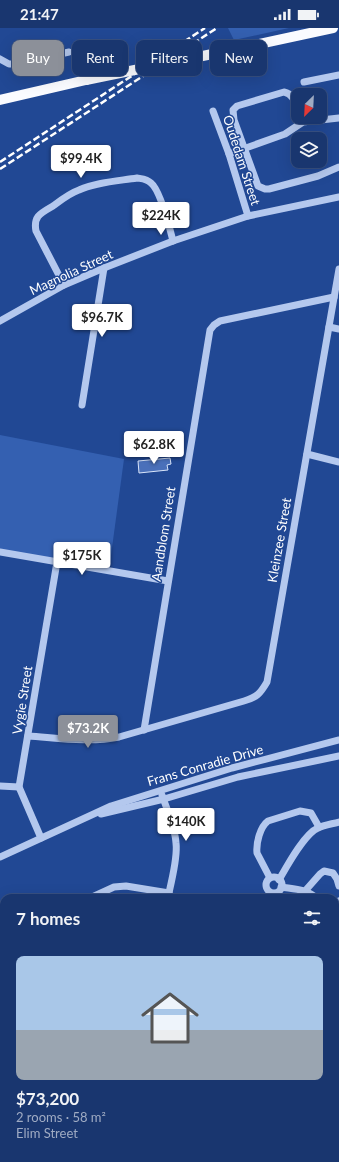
<!DOCTYPE html>
<meta charset="utf-8">
<style>
:root{--surface:#19366f;--page:#264177;--text:#f1f3f6;--muted:#9fabc3;--line:#375082;--accent:#8c9099}
body{margin:0;font-family:Lato,sans-serif;background:var(--page);color:var(--text);height:100vh;display:flex;flex-direction:column;font-size:15px;white-space:nowrap}
*{box-sizing:border-box;margin:0}
p{font-size:13px;color:var(--muted)}
.icon{flex:none;width:22px;height:22px;fill:none;stroke:currentColor;stroke-width:2;stroke-linecap:round;stroke-linejoin:round}
.map{position:relative;flex:1;overflow:hidden}
.details{position:absolute;left:0px;top:866px;width:339px;height:268px;display:flex;flex-direction:column;background:var(--surface);border-radius:12px 12px 0 0;box-shadow:0 4px 16px #0002,0 0 0 1px var(--line)}
.details>*{flex:none}
.banner{position:absolute;left:12px;top:12px;width:315px;height:36px;display:flex;gap:8px}
.needle{width:26px;rotate:204deg}
.buttons{position:absolute;left:291px;top:60px;display:grid;gap:8px}
.buttons a{display:grid;place-items:center;width:36px;height:36px;border-radius:8px;background:var(--surface);box-shadow:0 4px 16px #0002,0 0 0 1px var(--line);font-size:20px}
.price{position:absolute;translate:-50% -34px;padding:0 9px;border-radius:4px;background:#fff;color:#222;font-size:13px;line-height:26px;filter:drop-shadow(0 1px 2px #0008)}
.price::after{content:'';position:absolute;left:50%;top:24px;width:12px;height:9px;margin-left:-6px;background:inherit;clip-path:polygon(0 0,100% 0,50% 100%)}
.price.on{background:var(--accent);color:#fff}
ul{padding:0;list-style:none}
li{display:grid;align-content:center;gap:8px;height:212px;padding:0 16px}
li span{display:grid;place-items:center;height:124px;border-radius:8px;color:#555}
li>.icon{margin-inline-start:auto}
span .icon{width:72px;height:72px;fill:#fffc;stroke-width:1}
li b{font-size:17px}
h2{display:flex;justify-content:space-between;align-items:center;height:48px;padding:0 16px;font-size:17px}
.tag{padding:0 14px;border-radius:8px;background:var(--surface);box-shadow:0 4px 16px #0002,0 0 0 1px var(--line);font-size:14px;line-height:36px}
.tag.on{background:var(--accent);color:#fff}
.status{display:flex;justify-content:space-between;align-items:center;height:28px;padding:0 20px;background:var(--surface);direction:ltr}
.status svg{height:11px;fill:currentColor}
.map>svg:first-child{display:block}
.green{fill:#3460b1}
.water{fill:#39558c;stroke:#a7c2ef}
.building{fill:#4a70ba;stroke:#d9e5fa}
.lines{fill:none;stroke-linecap:round;stroke-linejoin:round}
.minor{stroke:#b4c8ee;stroke-width:7}
.major{stroke:#fafbff;stroke-width:10}
.rail{stroke:#fff;stroke-width:2.5;stroke-dasharray:7 3;stroke-linecap:butt}
.major-bridge{stroke:#fafbff;stroke-width:10}
.labels{text-anchor:middle;stroke-width:3;stroke-linejoin:round;paint-order:stroke}
.street-label{font-size:13px;fill:#fff;stroke:#214894}
</style>
<div class="status"><b>21:47</b><svg viewBox="0 0 49 12"><path d="M0 12V9h3v3zM5 12V6h3v6zM10 12V3h3v9zM15 12V0h3v12zM26 1h20v11H26zM47 4h2v5h-2z"/></svg></div>
<div class="map">
<svg width="339" height="1134" viewBox="0 0 339 1134">
<rect width="100%" height="100%" fill="#214894"/>
<g class="green">
<polygon points="228,0 289,0 234,12"/>
<polygon points="0,407 124,431 109,542 0,525"/>
<polygon points="0,1030 4,1030 4,1121 0,1120"/>
</g>
<polygon class="water" points="335,1129 339,1130 339,1134 324,1134 324,1130 335,1130"/>
<polygon class="building" points="170,430 171,436 167,437 168,442 139,445 138,433"/>
<g class="lines">
<g class="minor">
<polyline points="0,31 9,36 16,36 69,24"/>
<polyline points="304,54 339,47"/>
<polyline points="213,83 229,126 248,188"/>
<path d="M298,85C295,76 294,66 284,64L237,78L233,82L234,92L258,158L265,161H269L318,148L339,139"/>
<polyline points="229,126 285,106 303,94 339,90"/>
<path d="M64,257L36,203C33,188 41,185 53,178C61,172 70,165 79,162C97,154 118,153 137,150C143,151 147,151 151,155C160,162 170,201 173,213"/>
<polyline points="0,293 64,257 104,240 173,213 248,188 339,169"/>
<polyline points="329,299 339,301"/>
<polyline points="82,377 104,240"/>
<polyline points="307,426 339,434"/>
<polyline points="0,524 168,553"/>
<polyline points="144,702 210,302 214,297 220,293 334,269"/>
<path d="M28,708C58,710 89,715 119,709L244,673C257,669 260,666 267,654L339,241"/>
<polyline points="0,758 19,759"/>
<path d="M162,767C167,782 175,799 176,815C178,831 171,853 168,870"/>
<polyline points="101,786 164,771 238,749 339,728"/>
<polyline points="41,810 19,759 57,534"/>
<polyline points="0,829 111,778 232,740 339,712"/>
<circle cx="274" cy="857" r="8"/>
<path d="M270,850L257,825C256,815 260,799 268,793L300,783L311,785L319,799"/>
<path d="M279,852C287,838 304,806 318,800C324,797 332,796 339,794"/>
<path d="M281,859C293,861 308,861 316,870"/>
<polyline points="305,863 320,846 324,843 333,845 337,851 339,858"/>
<polyline points="90,870 114,859 126,858 169,865"/>
<polyline points="335,876 339,873"/>
<polyline points="0,911 4,910"/>
<polyline points="335,969 339,966"/>
<polyline points="0,1025 4,1026"/>
<polyline points="0,1125 4,1126"/>
<polyline points="24,1130 48,1134"/>
<polyline points="121,1134 121,1130"/>
<polyline points="282,1134 284,1130"/>
</g>
<g class="major">
<polyline points="222,24 333,0"/>
<polyline points="0,72 86,52"/>
</g>
<g class="rail">
<polyline points="0,134 205,0"/>
<polyline points="0,141 217,0"/>
</g>
<polyline class="major-bridge" points="86,52 222,24"/>
</g>
<g class="labels">
<g class="street-label">
<text transform="translate(242 132) rotate(72)" y="5">Oudedam Street</text>
<text transform="translate(71 244) rotate(-25)" y="5">Magnolia Street</text>
<text transform="translate(163 506) rotate(-81)" y="5">Aandblom Street</text>
<text transform="translate(279 512) rotate(-80)" y="5">Kleinzee Street</text>
<text transform="translate(22 672) rotate(-81)" y="5">Vygie Street</text>
<text transform="translate(205 737) rotate(-16)" y="5">Frans Conradie Drive</text>
</g>
</g>
</svg>
<div class="buttons">
<a><svg class="needle" viewBox="-14 -14 28 28"><path d="M0-13l5 13h-10z" fill="#e53935"/><path d="M0 13l5-13h-10z" fill="#9fabc3"/></svg></a>
<a><svg class="icon" aria-label="layers" viewBox="0 0 24 24"><path d="M12 4l9 5-9 5-9-5zM3 14l9 5 9-5"/></svg></a>
</div>
<b class="price" style="left:81px;top:151px">$99.4K</b>
<b class="price" style="left:161px;top:208px">$224K</b>
<b class="price" style="left:102px;top:310px">$96.7K</b>
<b class="price" style="left:154px;top:437px">$62.8K</b>
<b class="price" style="left:82px;top:548px">$175K</b>
<b class="price on" style="left:88px;top:721px">$73.2K</b>
<b class="price" style="left:186px;top:814px">$140K</b>
<div class="banner">
<a class="tag on">Buy</a>
<a class="tag">Rent</a>
<a class="tag">Filters</a>
<a class="tag">New</a>
</div>
<section class="details">
<h2>7 homes<svg class="icon" aria-label="filters" viewBox="0 0 24 24"><path d="M4 7h16M4 17h16"/><circle cx="9" cy="7" r="2"/><circle cx="15" cy="17" r="2"/></svg></h2>
<ul>
<li><span style="background:linear-gradient(#a9c7e8 60%,#9aa5b1 0)"><svg class="icon" aria-label="home" viewBox="0 0 24 24"><path d="M3 11l9-7 9 7M6 9v11h12V9"/></svg></span><div><b>$73,200</b><p>2 rooms · 58 m²</p><p>Elim Street</p></div></li>
</ul>
</section>
</div>
